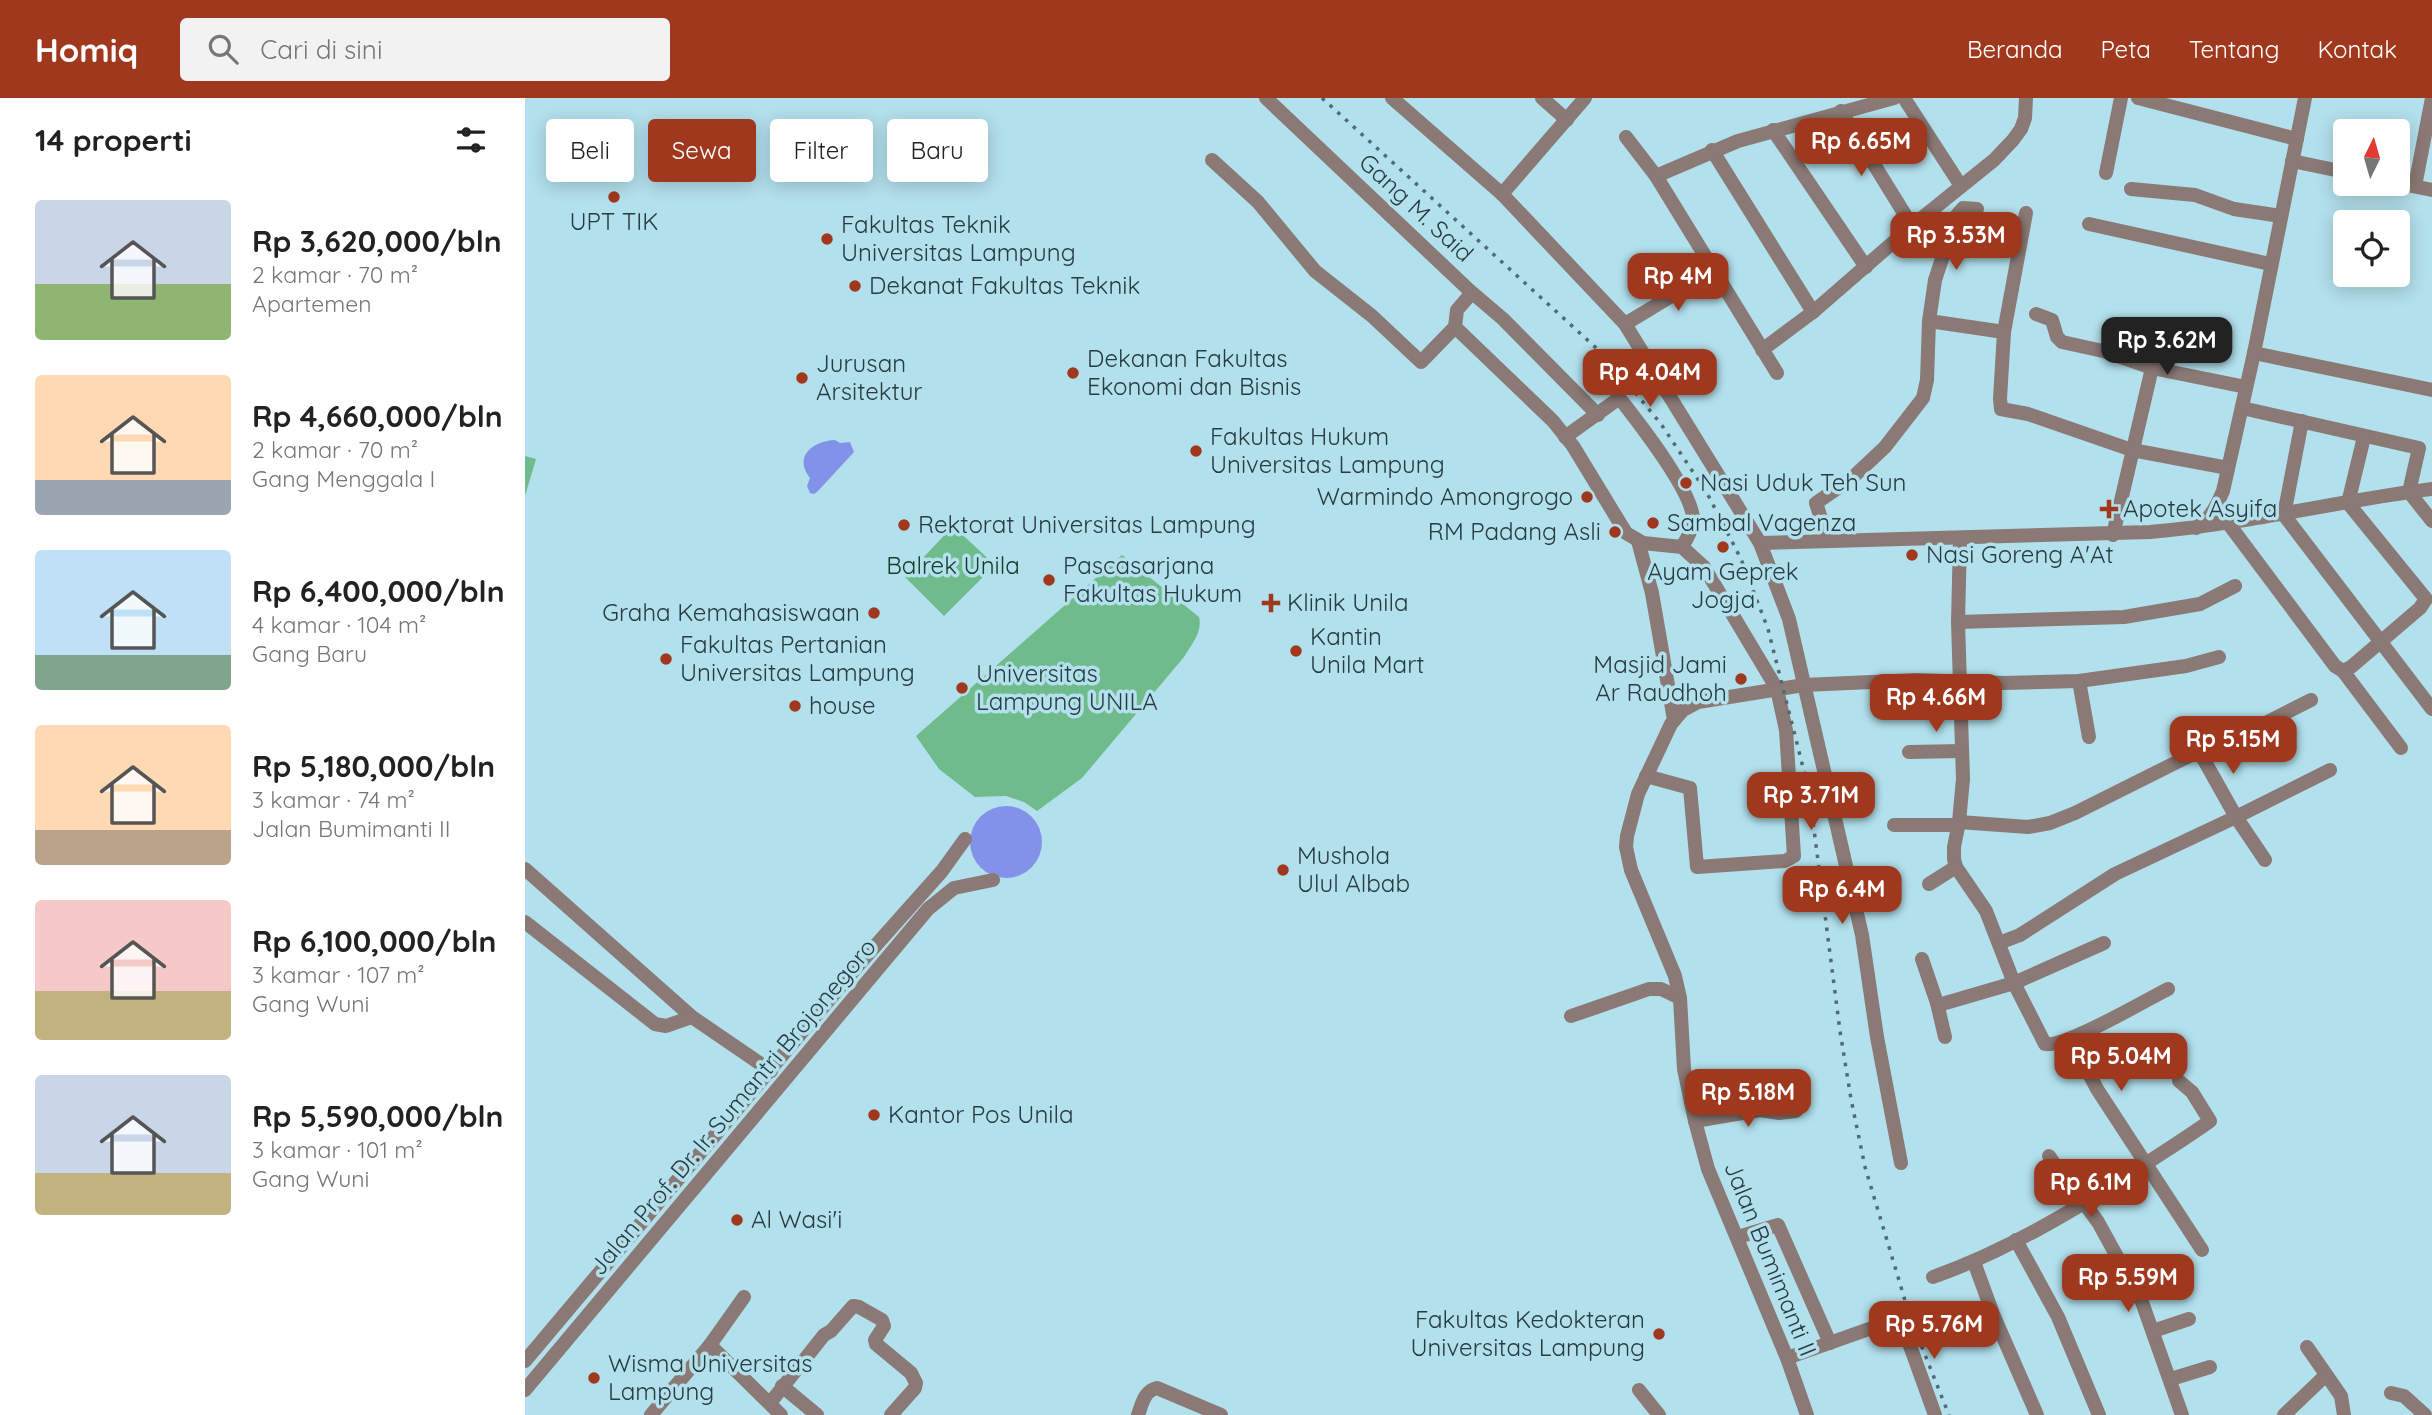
<!DOCTYPE html>
<html lang="id">
<meta charset="utf-8">
<style>
:root{--surface:#fff;--page:#f2f2f2;--text:#222;--muted:#767676;--accent:#a0381d}
body{margin:0;font-family:Quicksand,sans-serif;background:var(--page);color:var(--text);height:100vh;display:flex;flex-direction:column;font-size:26px;white-space:nowrap}
*{box-sizing:border-box;margin:0}
p{font-size:23px;color:var(--muted)}
.icon{flex:none;width:38px;height:38px;fill:none;stroke:currentColor;stroke-width:2;stroke-linecap:round;stroke-linejoin:round}
.map{position:relative;flex:1;overflow:hidden}
.drawer{display:flex;flex-direction:column;background:var(--surface);width:525px}
.drawer>*{flex:none}
.guide{position:absolute;left:21px;top:21px;width:665px;height:63px;display:flex;gap:14px}
.needle{width:46px;rotate:5deg}
.buttons{position:absolute;left:1808px;top:21px;display:grid;gap:14px}
.buttons a{display:grid;place-items:center;width:77px;height:77px;border-radius:7px;background:var(--surface);box-shadow:0 4px 18px #0003;font-size:35px}
.price{position:absolute;translate:-50% -60px;padding:0 16px;border-radius:14px;background:var(--accent);color:#fff;font-size:23px;line-height:46px;filter:drop-shadow(0 2px 4px #0008)}
.price::after{content:'';position:absolute;left:50%;top:42px;width:21px;height:16px;margin-left:-10px;background:inherit;clip-path:polygon(0 0,100% 0,50% 100%)}
.price.current{background:#222;color:#fff}
ul{padding:0;list-style:none}
li{display:flex;align-items:center;gap:21px;height:175px;padding:0 35px}
li span{display:grid;place-items:center;flex:none;width:196px;height:140px;border-radius:7px;color:#555}
li>.icon{margin-inline-start:auto}
span .icon{width:84px;height:84px;fill:#fffc;stroke-width:1}
li b{font-size:30px}
h2{display:flex;justify-content:space-between;align-items:center;height:84px;padding:0 35px;font-size:30px}
.pill{padding:0 24px;border-radius:7px;background:var(--surface);box-shadow:0 4px 18px #0003;font-size:24px;line-height:63px}
.pill.current{background:var(--accent);color:#fff}
header{display:flex;align-items:center;gap:42px;box-sizing:border-box;height:98px;padding:0 35px;background:var(--accent);color:#fff}
header strong{font-size:33px}
nav{display:flex;gap:38px;margin-inline-start:auto;font-size:24px}
.search{width:490px;height:63px;background:var(--page);display:flex;align-items:center;gap:18px;box-sizing:border-box;padding:0 24px;border-radius:7px;color:var(--muted);font-size:26px}
main{display:flex;flex:1;min-height:0}
.map>svg:first-child{display:block}
.green{fill:#6fbb8b}
.water{fill:#8392e9}
.lines{fill:none;stroke-linecap:round;stroke-linejoin:round}
.minor{stroke:#8a7974;stroke-width:14}
.tertiary{stroke:#8a7974;stroke-width:14}
.rail{stroke:#516b73;stroke-width:3.5;stroke-dasharray:3.5 7;stroke-linecap:butt}
.poi-dot{fill:#a0381d;stroke:#b2e0ec;stroke-width:2.5}
.labels{text-anchor:middle;stroke-width:7;stroke-linejoin:round;paint-order:stroke}
.street-label{font-size:24px;fill:#283b40;stroke:#b2e0ec}
.poi-label{font-size:24px;fill:#283b40;stroke:#b2e0ec;text-anchor:start}
.park-label{font-size:24px;fill:#133d25;stroke:#b2e0ec}
</style>
<header>
<strong>Homiq</strong>
<div class="search"><svg class="icon" aria-label="search" viewBox="0 0 24 24"><circle cx="10" cy="10" r="6"/><path d="M15 15l6 6"/></svg>Cari di sini</div>
<nav><a>Beranda</a><a>Peta</a><a>Tentang</a><a>Kontak</a></nav>
</header>
<main>
<section class="drawer">
<h2>14 properti<svg class="icon" aria-label="filters" viewBox="0 0 24 24"><path d="M4 7h16M4 17h16"/><circle cx="9" cy="7" r="2"/><circle cx="15" cy="17" r="2"/></svg></h2>
<ul>
<li><span style="background:linear-gradient(#c9d6e8 60%,#8fb573 0)"><svg class="icon" aria-label="home" viewBox="0 0 24 24"><path d="M3 11l9-7 9 7M6 9v11h12V9"/></svg></span><div><b>Rp 3,620,000/bln</b><p>2 kamar · 70 m²</p><p>Apartemen</p></div></li>
<li><span style="background:linear-gradient(#ffd9b3 75%,#9aa5b1 0)"><svg class="icon" aria-label="home" viewBox="0 0 24 24"><path d="M3 11l9-7 9 7M6 9v11h12V9"/></svg></span><div><b>Rp 4,660,000/bln</b><p>2 kamar · 70 m²</p><p>Gang Menggala I</p></div></li>
<li><span style="background:linear-gradient(#bfe0f5 75%,#7fa58c 0)"><svg class="icon" aria-label="home" viewBox="0 0 24 24"><path d="M3 11l9-7 9 7M6 9v11h12V9"/></svg></span><div><b>Rp 6,400,000/bln</b><p>4 kamar · 104 m²</p><p>Gang Baru</p></div></li>
<li><span style="background:linear-gradient(#ffd9b3 75%,#b9a48a 0)"><svg class="icon" aria-label="home" viewBox="0 0 24 24"><path d="M3 11l9-7 9 7M6 9v11h12V9"/></svg></span><div><b>Rp 5,180,000/bln</b><p>3 kamar · 74 m²</p><p>Jalan Bumimanti II</p></div></li>
<li><span style="background:linear-gradient(#f6c9c9 65%,#c2b280 0)"><svg class="icon" aria-label="home" viewBox="0 0 24 24"><path d="M3 11l9-7 9 7M6 9v11h12V9"/></svg></span><div><b>Rp 6,100,000/bln</b><p>3 kamar · 107 m²</p><p>Gang Wuni</p></div></li>
<li><span style="background:linear-gradient(#c9d6e8 70%,#c2b280 0)"><svg class="icon" aria-label="home" viewBox="0 0 24 24"><path d="M3 11l9-7 9 7M6 9v11h12V9"/></svg></span><div><b>Rp 5,590,000/bln</b><p>3 kamar · 101 m²</p><p>Gang Wuni</p></div></li>
</ul>
</section>
<div class="map">
<svg width="1907" height="1317" viewBox="0 0 1907 1317">
<rect width="100%" height="100%" fill="#b2e0ec"/>
<g class="green">
<polygon points="0,358 11,361 0,398"/>
<polygon points="428,428 470,467 419,518 380,479"/>
<path d="M597,457L674,519C678,534 666,547 659,559L557,680L512,713L499,704L481,698L450,699L414,671L391,638Z"/>
</g>
<g class="water">
<path d="M310,342L315,345L325,344L329,354L293,393L289,396L285,395L282,388L285,380C268,358 288,343 310,342Z"/>
<circle cx="481" cy="744" r="36"/>
</g>
<g class="lines">
<g class="minor">
<polyline points="867,0 977,96 1100,226 1235,445 1264,521 1337,837 1352,939 1376,1065"/>
<polyline points="1017,0 1042,22"/>
<polyline points="1379,0 1436,88"/>
<polyline points="1613,0 1772,41"/>
<polyline points="1316,13 1387,128"/>
<polyline points="1248,32 1341,169"/>
<polyline points="1101,39 1131,78 1252,275"/>
<polyline points="1187,52 1288,214"/>
<polyline points="687,62 733,104 790,173 847,218 896,264 930,229 932,212 945,197 944,192 741,0"/>
<polyline points="1767,63 1820,74"/>
<polyline points="1581,75 1596,0"/>
<polyline points="1131,78 1213,43 1369,0"/>
<polyline points="1872,85 1907,92"/>
<polyline points="1890,88 1907,0"/>
<polyline points="1606,91 1670,97 1709,111 1756,118"/>
<polyline points="977,96 1060,0"/>
<polyline points="1564,126 1745,166"/>
<polyline points="944,192 978,221 1073,317"/>
<polyline points="1511,216 1527,222 1532,239 1537,244 1578,253 1627,270 1588,437"/>
<polyline points="1404,223 1410,182 1431,118 1438,110 1452,111"/>
<polyline points="1100,226 1188,173"/>
<polyline points="930,229 1028,323 1048,348 1101,435 1118,445 1157,449 1179,469 1252,591 1261,632 1269,758 1260,763 1172,769 1165,690 1121,678"/>
<polyline points="1479,234 1501,115"/>
<polyline points="1237,252 1288,214 1387,128 1469,62 1488,42 1496,31 1500,20 1501,0"/>
<polyline points="1729,255 1907,292"/>
<polyline points="1627,270 1721,289"/>
<polyline points="1717,310 1894,350 1884,394 1907,423"/>
<polyline points="1777,323 1759,417 1907,611"/>
<path d="M1040,339L1093,301L1096,302C1113,324 1171,397 1168,424C1167,433 1161,442 1157,449"/>
<polyline points="1703,425 1810,568 1818,573 1826,569 1895,510 1901,501 1823,405 1839,339"/>
<path d="M1671,430C1686,420 1691,409 1698,393L1729,255L1780,0"/>
<path d="M1435,441L1433,524L1438,681L1434,724L1429,749V761L1431,769L1461,813L1489,885L1520,946C1540,950 1621,902 1643,891"/>
<polyline points="1303,442 1291,405 1326,381 1360,349 1398,300 1402,282 1404,223 1479,234 1475,301 1476,311 1503,316 1607,352 1703,370"/>
<polyline points="1113,443 1127,495 1149,622"/>
<path d="M1235,445L1625,434C1720,426 1813,403 1907,391"/>
<polyline points="1433,524 1599,519 1675,506 1710,488"/>
<polyline points="1818,573 1876,650"/>
<polyline points="1554,583 1564,639"/>
<polyline points="1674,653 1711,719 1740,762"/>
<polyline points="1384,654 1437,653"/>
<polyline points="1434,724 1503,729 1525,725 1550,715 1674,653 1725,633 1786,602"/>
<polyline points="1369,727 1434,727"/>
<polyline points="0,771 167,919 246,973"/>
<polyline points="1404,786 1431,769"/>
<polyline points="0,824 130,926 141,928 167,919"/>
<polyline points="1474,845 1495,837 1590,776 1711,719 1805,672"/>
<polyline points="1397,861 1412,905 1417,906 1489,885 1579,845"/>
<polyline points="1412,905 1420,939"/>
<polyline points="1046,918 1124,891 1136,891 1155,900"/>
<polyline points="1546,941 1572,991 1677,1152"/>
<polyline points="1170,1023 1235,1012 1254,1015 1271,1013"/>
<polyline points="1524,1058 1557,1107"/>
<polyline points="1559,1105 1573,1124 1617,1204 1657,1317"/>
<polyline points="1213,1139 1253,1127 1305,1245"/>
<polyline points="1491,1142 1533,1219 1574,1317"/>
<polyline points="1449,1164 1468,1216 1512,1317"/>
<path d="M1408,1179C1481,1153 1548,1113 1613,1071C1637,1055 1661,1040 1685,1023L1667,994L1654,983"/>
<polyline points="1628,1233 1664,1221"/>
<polyline points="185,1247 256,1317"/>
<polyline points="1782,1249 1816,1298 1819,1317"/>
<polyline points="1262,1260 1375,1220 1410,1317"/>
<polyline points="1646,1281 1685,1269"/>
<polyline points="257,1288 292,1317"/>
<polyline points="1114,1292 1134,1317"/>
<polyline points="1866,1295 1879,1298 1900,1317"/>
<polyline points="245,1305 299,1237 306,1233 328,1208 334,1209 357,1222 359,1228 350,1242 351,1246 386,1275 391,1285 390,1290 366,1317"/>
<polyline points="126,1317 185,1247 219,1199"/>
<path d="M613,1317C617,1306 619,1293 632,1290L696,1317"/>
<polyline points="1282,1317 1262,1260 1183,1071 1170,1023 1159,971 1155,900 1150,878 1106,772 1101,749 1102,738 1113,696 1146,626 1158,612 1173,604 1279,587 1391,582 1478,585 1554,583 1661,568 1694,559"/>
<polyline points="1759,1317 1801,1277"/>
</g>
<g class="tertiary">
<polyline points="0,1263 335,865 417,773 440,741"/>
<polyline points="0,1292 403,811 429,790 468,782"/>
</g>
<polyline class="rail" points="797,0 1080,258 1136,326 1182,395 1216,461 1243,531 1284,693 1315,933 1326,1001 1340,1069 1385,1219 1424,1317"/>
</g>
<g class="poi-dot">
<circle cx="89" cy="99" r="7"/>
<circle cx="302" cy="141" r="7"/>
<circle cx="330" cy="188" r="7"/>
<circle cx="548" cy="275" r="7"/>
<circle cx="277" cy="280" r="7"/>
<circle cx="671" cy="353" r="7"/>
<circle cx="1161" cy="385" r="7"/>
<circle cx="1062" cy="399" r="7"/>
<path d="M1580.5 400.5h7v7h7v7h-7v7h-7v-7h-7v-7h7z"/>
<circle cx="1128" cy="425" r="7"/>
<circle cx="379" cy="427" r="7"/>
<circle cx="1090" cy="434" r="7"/>
<circle cx="1198" cy="449" r="7"/>
<circle cx="1387" cy="457" r="7"/>
<circle cx="524" cy="482" r="7"/>
<path d="M742.5 494.5h7v7h7v7h-7v7h-7v-7h-7v-7h7z"/>
<circle cx="349" cy="515" r="7"/>
<circle cx="771" cy="553" r="7"/>
<circle cx="141" cy="561" r="7"/>
<circle cx="1216" cy="581" r="7"/>
<circle cx="437" cy="590" r="7"/>
<circle cx="270" cy="608" r="7"/>
<circle cx="758" cy="772" r="7"/>
<circle cx="349" cy="1017" r="7"/>
<circle cx="212" cy="1122" r="7"/>
<circle cx="1134" cy="1236" r="7"/>
<circle cx="69" cy="1280" r="7"/>
</g>
<g class="labels">
<g class="street-label">
<text transform="translate(891 110) rotate(43)" y="8">Gang M. Said</text>
<text transform="translate(208 1009) rotate(-50)" y="8">Jalan Prof. Dr. Ir. Sumantri Brojonegoro</text>
<text transform="translate(1245 1161) rotate(68)" y="8">Jalan Bumimanti II</text>
</g>
<g class="poi-label">
<text x="89" y="132" text-anchor="middle">UPT TIK</text>
<text x="316" y="135">Fakultas Teknik<tspan x="316" dy="28">Universitas Lampung</tspan></text>
<text x="344" y="196">Dekanat Fakultas Teknik</text>
<text x="562" y="269">Dekanan Fakultas<tspan x="562" dy="28">Ekonomi dan Bisnis</tspan></text>
<text x="291" y="274">Jurusan<tspan x="291" dy="28">Arsitektur</tspan></text>
<text x="685" y="347">Fakultas Hukum<tspan x="685" dy="28">Universitas Lampung</tspan></text>
<text x="1175" y="393">Nasi Uduk Teh Sun</text>
<text x="1048" y="407" text-anchor="end">Warmindo Amongrogo</text>
<text x="1598" y="419">Apotek Asyifa</text>
<text x="1142" y="433">Sambal Vagenza</text>
<text x="393" y="435">Rektorat Universitas Lampung</text>
<text x="1076" y="442" text-anchor="end">RM Padang Asli</text>
<text x="1401" y="465">Nasi Goreng A'At</text>
<text x="538" y="476">Pascasarjana<tspan x="538" dy="28">Fakultas Hukum</tspan></text>
<text x="1198" y="482" text-anchor="middle">Ayam Geprek<tspan x="1198" dy="28">Jogja</tspan></text>
<text x="762" y="513">Klinik Unila</text>
<text x="335" y="523" text-anchor="end">Graha Kemahasiswaan</text>
<text x="785" y="547">Kantin<tspan x="785" dy="28">Unila Mart</tspan></text>
<text x="155" y="555">Fakultas Pertanian<tspan x="155" dy="28">Universitas Lampung</tspan></text>
<text x="1202" y="575" text-anchor="end">Masjid Jami<tspan x="1202" dy="28">Ar Raudhoh</tspan></text>
<text x="451" y="584">Universitas<tspan x="451" dy="28">Lampung UNILA</tspan></text>
<text x="284" y="616">house</text>
<text x="772" y="766">Mushola<tspan x="772" dy="28">Ulul Albab</tspan></text>
<text x="363" y="1025">Kantor Pos Unila</text>
<text x="226" y="1130">Al Wasi'i</text>
<text x="1120" y="1230" text-anchor="end">Fakultas Kedokteran<tspan x="1120" dy="28">Universitas Lampung</tspan></text>
<text x="83" y="1274">Wisma Universitas<tspan x="83" dy="28">Lampung</tspan></text>
</g>
<g class="park-label">
<text x="428" y="476">Balrek Unila</text>
</g>
</g>
</svg>
<div class="buttons">
<a><svg class="needle" viewBox="-14 -14 28 28"><path d="M0-13l5 13h-10z" fill="#e53935"/><path d="M0 13l5-13h-10z" fill="#767676"/></svg></a>
<a><svg class="icon" aria-label="locate" viewBox="0 0 24 24"><circle cx="12" cy="12" r="6"/><path d="M12 2v4M12 18v4M2 12h4M18 12h4"/></svg></a>
</div>
<b class="price" style="left:1336px;top:80px">Rp 6.65M</b>
<b class="price" style="left:1431px;top:174px">Rp 3.53M</b>
<b class="price" style="left:1153px;top:215px">Rp 4M</b>
<b class="price current" style="left:1642px;top:279px">Rp 3.62M</b>
<b class="price" style="left:1125px;top:311px">Rp 4.04M</b>
<b class="price" style="left:1411px;top:636px">Rp 4.66M</b>
<b class="price" style="left:1708px;top:678px">Rp 5.15M</b>
<b class="price" style="left:1286px;top:734px">Rp 3.71M</b>
<b class="price" style="left:1317px;top:828px">Rp 6.4M</b>
<b class="price" style="left:1596px;top:995px">Rp 5.04M</b>
<b class="price" style="left:1223px;top:1031px">Rp 5.18M</b>
<b class="price" style="left:1566px;top:1121px">Rp 6.1M</b>
<b class="price" style="left:1603px;top:1216px">Rp 5.59M</b>
<b class="price" style="left:1409px;top:1263px">Rp 5.76M</b>
<div class="guide">
<a class="pill">Beli</a>
<a class="pill current">Sewa</a>
<a class="pill">Filter</a>
<a class="pill">Baru</a>
</div>
</div>
</main>
